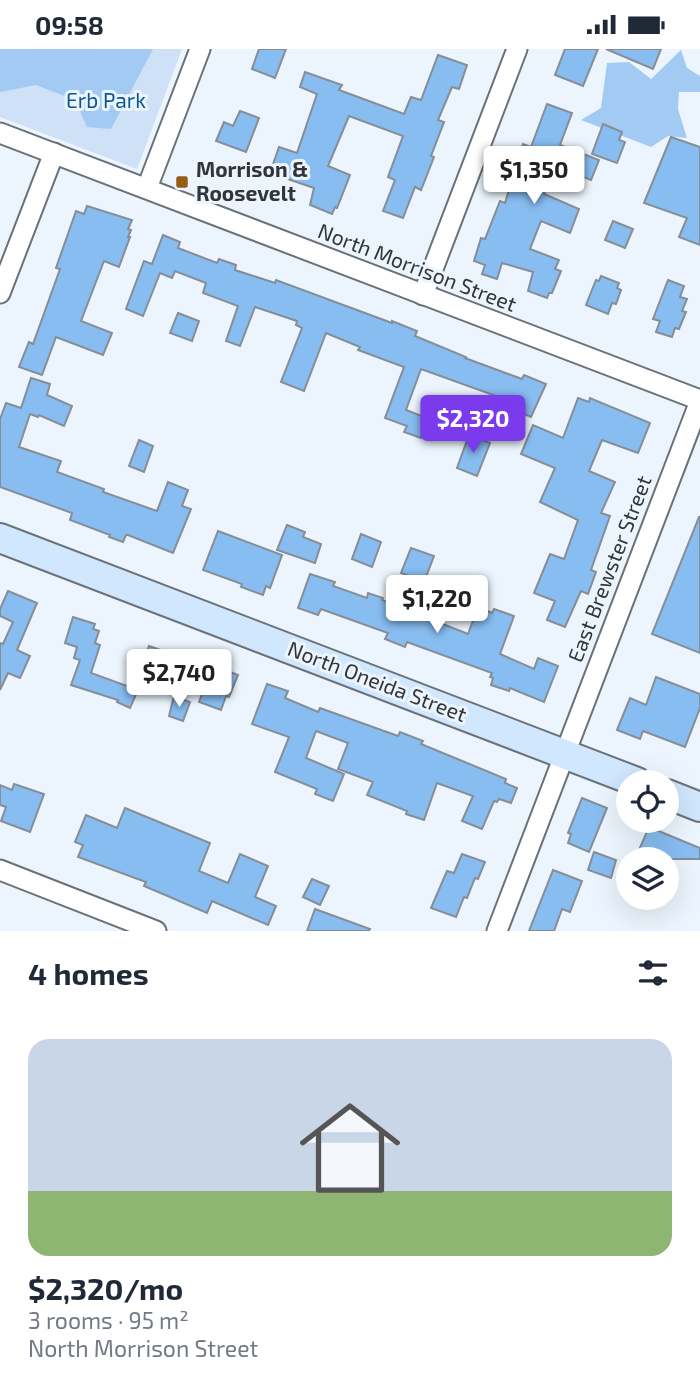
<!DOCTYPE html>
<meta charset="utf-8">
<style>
:root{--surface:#fff;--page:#f2f2f3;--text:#1f2937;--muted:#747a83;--line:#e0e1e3;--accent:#7c3aed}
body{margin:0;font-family:"Exo 2",sans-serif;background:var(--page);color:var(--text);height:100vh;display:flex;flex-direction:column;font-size:26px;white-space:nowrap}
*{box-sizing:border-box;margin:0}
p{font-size:23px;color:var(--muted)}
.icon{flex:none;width:38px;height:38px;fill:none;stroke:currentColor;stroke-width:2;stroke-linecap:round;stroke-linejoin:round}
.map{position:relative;height:882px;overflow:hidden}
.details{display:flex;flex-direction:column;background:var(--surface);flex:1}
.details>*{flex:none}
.tools{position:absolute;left:616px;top:721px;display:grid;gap:14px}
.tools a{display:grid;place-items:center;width:63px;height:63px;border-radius:50%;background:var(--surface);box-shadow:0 7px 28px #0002;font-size:35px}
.price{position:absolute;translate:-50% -60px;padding:0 16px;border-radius:7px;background:#fff;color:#222;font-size:23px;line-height:46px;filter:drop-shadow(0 2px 4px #0008)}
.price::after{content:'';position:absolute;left:50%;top:42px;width:21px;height:16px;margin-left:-10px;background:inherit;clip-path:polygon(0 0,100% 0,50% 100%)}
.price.on{background:var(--accent);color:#fff}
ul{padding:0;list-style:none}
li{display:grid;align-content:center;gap:14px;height:371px;padding:0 28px}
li+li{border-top:2px solid var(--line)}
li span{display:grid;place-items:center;height:217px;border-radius:21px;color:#555}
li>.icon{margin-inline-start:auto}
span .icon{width:126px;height:126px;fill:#fffc;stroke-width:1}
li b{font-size:30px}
h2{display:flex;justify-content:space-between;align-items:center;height:84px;padding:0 28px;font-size:30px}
.status{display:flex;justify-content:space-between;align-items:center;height:49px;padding:0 35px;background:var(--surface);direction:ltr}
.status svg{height:19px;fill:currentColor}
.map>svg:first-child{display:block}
.green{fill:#cee1f6}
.forest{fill:#a2caf2}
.building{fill:#88bdf2;stroke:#868d95;stroke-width:2}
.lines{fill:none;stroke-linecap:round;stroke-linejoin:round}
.minor-casing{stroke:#6a7178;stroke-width:23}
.secondary-casing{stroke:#6a7178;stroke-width:32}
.minor{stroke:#fff;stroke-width:19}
.secondary{stroke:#d0e7fd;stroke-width:28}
.poi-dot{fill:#945f15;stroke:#ecf5fd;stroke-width:2.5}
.labels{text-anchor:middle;stroke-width:6;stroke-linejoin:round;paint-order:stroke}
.park-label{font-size:21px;fill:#0d5793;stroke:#ecf5fd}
.poi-label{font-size:21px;font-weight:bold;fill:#323538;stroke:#ecf5fd;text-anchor:start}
.street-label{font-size:21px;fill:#323538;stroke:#ecf5fd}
</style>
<div class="status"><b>09:58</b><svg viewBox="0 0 49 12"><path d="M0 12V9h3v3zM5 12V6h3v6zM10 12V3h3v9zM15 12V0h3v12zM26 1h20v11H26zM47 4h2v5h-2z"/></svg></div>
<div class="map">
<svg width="700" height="882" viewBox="0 0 700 882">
<rect width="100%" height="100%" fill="#ecf5fd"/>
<polygon class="green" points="0,0 182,0 137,120 0,68"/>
<g class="forest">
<polygon points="0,0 153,0 111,80 87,78 75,51 36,36 0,43"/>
<polygon points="681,1 687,19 700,27 700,43 679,43 678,60 687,89 668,87 651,98 581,71 601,59 607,14 629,13 651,30"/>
</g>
<g class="building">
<polygon points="259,0 286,0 275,29 252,20"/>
<polygon points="565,0 598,0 583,37 555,26"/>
<polygon points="606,0 661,0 653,20"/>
<polygon points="438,6 467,16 459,40 452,38 438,71 444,73 431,107 434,108 421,141 415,138 403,169 383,162 395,131 388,128 403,87 349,67 328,117 350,126 337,159 335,158 332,165 310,156 314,139 270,124 279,98 297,104 317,45 300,38 305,23 342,36 339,41 404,65 411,48 421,51"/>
<polygon points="547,55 572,64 560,96 599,111 591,131 555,117 544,145 579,160 570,184 541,172 530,200 559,211 555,220 561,222 552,244 549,244 547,249 528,242 533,223 502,214 497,230 482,225 485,216 474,212 481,189 485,190 500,152 505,154 523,95 531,98"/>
<polygon points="240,62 259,69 246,103 216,92 224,73 233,77"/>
<polygon points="603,75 622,83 619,91 625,93 617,114 592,105"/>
<polygon points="671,88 700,98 700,196 679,188 687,169 644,154"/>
<polygon points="87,157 132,171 128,180 131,181 128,188 130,188 119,218 104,212 81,272 112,284 103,306 56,288 42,326 19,318 29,293 33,295 60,220 56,219 76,162 84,165"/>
<polygon points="613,172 633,180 625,199 605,191"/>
<polygon points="163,186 180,193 178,199 217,214 219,210 236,216 235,221 275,234 276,231 392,274 392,272 417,282 415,287 466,308 465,309 522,330 524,326 546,335 531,368 508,358 510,352 421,320 406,361 432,371 427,385 423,383 421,389 404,383 407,377 385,369 404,318 358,301 360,298 326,284 304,342 281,333 302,279 296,276 297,272 255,258 240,297 226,292 238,257 203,244 206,234 175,222 172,229 160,224 143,267 126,260 144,212 152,215"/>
<polygon points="601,227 619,234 617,239 621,241 616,255 612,254 608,265 586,256 596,231 599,232"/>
<polygon points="668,231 684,237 680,248 687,250 682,262 686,263 679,280 675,279 672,288 656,283 660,272 653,270"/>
<polygon points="178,264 199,272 192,292 170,284"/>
<polygon points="31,329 50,335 47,346 72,357 64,377 39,366 38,368 30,365 19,398 61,412 57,423 104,440 103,443 157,462 168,433 188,441 182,457 191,460 173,504 128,486 126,486 123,493 109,488 110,486 70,471 72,464 0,438 0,370 6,354 21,359"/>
<polygon points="578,349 589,353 590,349 650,374 638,404 602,391 589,422 615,433 601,464 610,467 591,521 596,523 588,545 581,542 565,578 547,571 555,552 534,544 550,505 564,510 578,471 540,453 555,419 521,405 533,376 563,389"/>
<polygon points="469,386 490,394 477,427 457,419"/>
<polygon points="139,391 153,397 144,423 129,417"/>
<polygon points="699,468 700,468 700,604 652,585"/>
<polygon points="287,476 305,483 303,488 321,495 315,514 277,501"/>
<polygon points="218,482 282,506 270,539 266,537 263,546 241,538 242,535 203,521"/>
<polygon points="361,485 381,493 372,518 352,510"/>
<polygon points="411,499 434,507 424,533 401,524"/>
<polygon points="310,525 335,533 333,537 367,549 368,544 383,549 382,551 468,585 478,558 492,564 494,560 514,567 500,605 534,620 538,609 558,617 544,653 510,639 509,642 491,636 493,629 490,628 492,624 407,593 405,598 385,590 388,584 321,560 318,566 298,559"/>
<polygon points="8,542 37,554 17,601 30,607 20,629 8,624 0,641 0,594 3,595 13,573 0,567 0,560"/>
<polygon points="73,568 95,575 93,580 99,582 95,594 100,596 91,624 138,641 130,659 117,653 118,651 71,636 80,611 74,609 77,598 65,594"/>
<polygon points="149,597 175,606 174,609 182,612 171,641 138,628"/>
<polygon points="223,620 238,626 229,648 226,647 221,661 199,653 211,621 221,624"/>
<polygon points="656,628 700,645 700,659 685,698 643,682 640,690 617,681 630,649 646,656"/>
<polygon points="267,635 288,642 285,649 318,663 320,659 398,687 400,683 423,692 421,695 506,730 505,734 517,739 511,754 499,750 497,753 494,752 482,780 462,772 473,747 437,734 424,771 406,765 407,762 367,746 373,733 338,720 348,694 316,682 306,709 344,725 333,752 315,745 317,740 275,723 289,688 252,675"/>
<polygon points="174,647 190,653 183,672 169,667"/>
<polygon points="14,735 44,745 30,783 1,772 6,758 0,756 0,736 12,741"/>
<polygon points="582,749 607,759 589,803 568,794 571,785 568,784"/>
<polygon points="125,759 210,794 199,822 228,834 240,805 268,817 255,848 276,857 268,876 212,852 207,864 144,837 146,833 78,808 83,796 75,793 86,766 117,779"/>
<polygon points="649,778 700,799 700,810 635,810"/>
<polygon points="594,803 616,811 611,829 588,821"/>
<polygon points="462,805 485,813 478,830 475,829 467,849 464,848 456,868 431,859 447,822 454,824"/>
<polygon points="553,821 582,832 570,863 562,860 554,882 529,882"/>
<polygon points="312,830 329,837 320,856 303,848"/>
<polygon points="315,860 370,880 369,882 307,882"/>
</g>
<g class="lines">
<g class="minor-casing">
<g id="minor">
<polyline points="0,84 700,351"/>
<polyline points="147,139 200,0"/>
<polyline points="0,244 54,104"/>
<polyline points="423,246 517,0"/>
<polyline points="0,821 156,882"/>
<polyline points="497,882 700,352"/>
</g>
</g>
<g class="secondary-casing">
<g id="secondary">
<polyline points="0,489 637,733"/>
<polyline points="667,745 700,758"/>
</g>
</g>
<use href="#minor" class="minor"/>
<use href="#secondary" class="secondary"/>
</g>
<rect class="poi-dot" x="175" y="126" width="14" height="14" rx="3.5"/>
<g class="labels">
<g class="park-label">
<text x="106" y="59">Erb Park</text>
</g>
<g class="poi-label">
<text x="196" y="128">Morrison &amp;<tspan x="196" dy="24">Roosevelt</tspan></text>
</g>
<g class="street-label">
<text transform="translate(417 219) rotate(21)" y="7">North Morrison Street</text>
<text transform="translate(610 520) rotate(-69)" y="7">East Brewster Street</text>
<text transform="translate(377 633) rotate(21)" y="7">North Oneida Street</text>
</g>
</g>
</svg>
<div class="tools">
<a><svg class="icon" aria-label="locate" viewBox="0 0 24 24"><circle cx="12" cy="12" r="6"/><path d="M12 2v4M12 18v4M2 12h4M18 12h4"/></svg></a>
<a><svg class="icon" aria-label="layers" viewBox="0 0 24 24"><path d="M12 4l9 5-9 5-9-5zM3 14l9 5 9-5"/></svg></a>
</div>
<b class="price" style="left:534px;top:157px">$1,350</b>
<b class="price on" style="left:473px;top:406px">$2,320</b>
<b class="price" style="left:437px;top:586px">$1,220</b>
<b class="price" style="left:179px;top:660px">$2,740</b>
</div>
<section class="details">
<h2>4 homes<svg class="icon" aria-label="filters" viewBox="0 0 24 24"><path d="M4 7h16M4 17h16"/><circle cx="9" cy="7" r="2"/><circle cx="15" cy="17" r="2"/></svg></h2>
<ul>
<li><span style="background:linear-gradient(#c9d6e8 70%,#8fb573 0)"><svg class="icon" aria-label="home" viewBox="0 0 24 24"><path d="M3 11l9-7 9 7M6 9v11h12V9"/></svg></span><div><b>$2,320/mo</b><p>3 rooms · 95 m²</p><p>North Morrison Street</p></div></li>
</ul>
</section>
